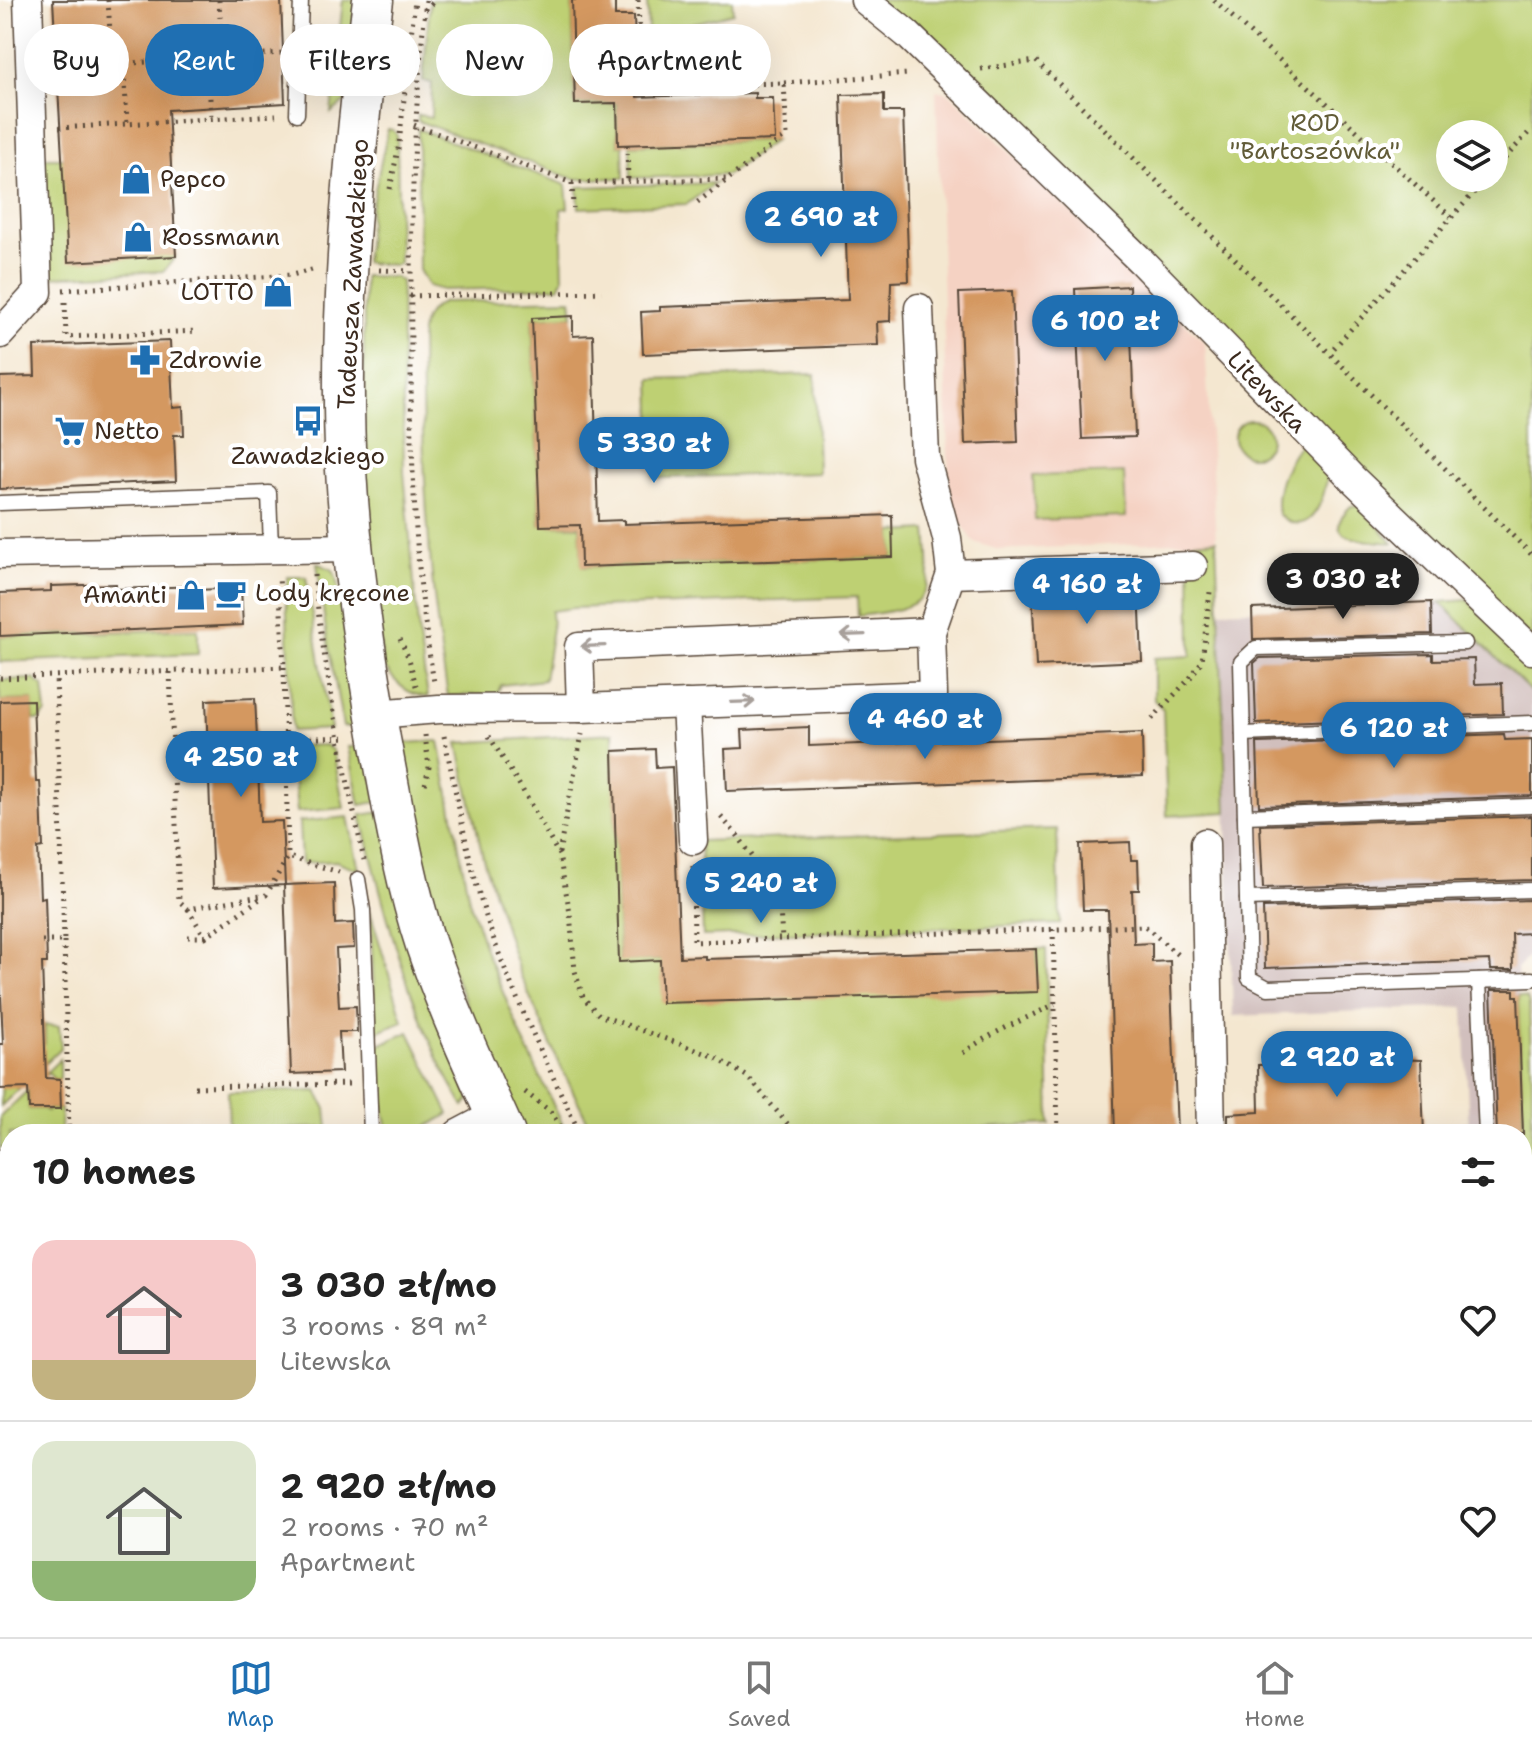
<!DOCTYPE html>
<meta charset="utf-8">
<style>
:root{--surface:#fff;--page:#f2f2f2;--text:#222;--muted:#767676;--line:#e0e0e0;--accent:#1f6fb2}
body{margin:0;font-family:"Shantell Sans",sans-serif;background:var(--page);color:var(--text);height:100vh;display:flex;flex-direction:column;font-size:30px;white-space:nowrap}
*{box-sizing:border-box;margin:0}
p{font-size:26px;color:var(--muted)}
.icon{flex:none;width:44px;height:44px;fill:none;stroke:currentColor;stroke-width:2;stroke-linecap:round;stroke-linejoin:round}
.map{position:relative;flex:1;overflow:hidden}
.details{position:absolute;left:0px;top:1124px;width:1532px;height:514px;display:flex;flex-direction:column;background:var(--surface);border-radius:32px 32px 0 0;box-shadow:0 8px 32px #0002}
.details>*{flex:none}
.guide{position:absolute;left:24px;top:24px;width:800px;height:72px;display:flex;gap:16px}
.buttons{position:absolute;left:1436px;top:120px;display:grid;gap:16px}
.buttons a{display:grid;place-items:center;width:72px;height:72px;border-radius:50%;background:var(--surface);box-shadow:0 8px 32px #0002;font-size:40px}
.price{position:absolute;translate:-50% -68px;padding:0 18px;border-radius:28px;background:var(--accent);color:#fff;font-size:26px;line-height:52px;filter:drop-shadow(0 2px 4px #0008)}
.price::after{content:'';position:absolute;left:50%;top:48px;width:24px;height:18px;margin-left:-12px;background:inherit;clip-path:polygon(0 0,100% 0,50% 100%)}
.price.selected{background:#222;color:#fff}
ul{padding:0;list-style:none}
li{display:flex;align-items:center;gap:24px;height:200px;padding:0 32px}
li+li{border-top:2px solid var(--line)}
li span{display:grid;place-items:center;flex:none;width:224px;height:160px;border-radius:24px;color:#555}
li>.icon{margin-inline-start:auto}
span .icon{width:96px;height:96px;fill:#fffc;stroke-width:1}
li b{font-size:34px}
h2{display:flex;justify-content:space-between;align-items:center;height:96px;padding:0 32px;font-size:34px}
.tag{padding:0 28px;border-radius:36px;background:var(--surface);box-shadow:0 8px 32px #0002;font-size:28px;line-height:72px}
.tag.selected{background:var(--accent);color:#fff}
.tabs{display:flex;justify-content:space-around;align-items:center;height:112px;border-top:2px solid var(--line);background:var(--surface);font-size:22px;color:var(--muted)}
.tabs a{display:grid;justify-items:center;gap:4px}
.tabs .selected{color:var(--accent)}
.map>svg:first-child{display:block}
.built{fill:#f5d2c3}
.industrial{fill:#d1bfbd}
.green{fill:#bed073;stroke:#7c7d48;stroke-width:2;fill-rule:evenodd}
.building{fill:#d49860}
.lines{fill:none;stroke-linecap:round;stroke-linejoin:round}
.lane-casing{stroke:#574639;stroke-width:17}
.street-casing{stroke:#574639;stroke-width:31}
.secondary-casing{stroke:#574639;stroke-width:43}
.path{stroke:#574639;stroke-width:5;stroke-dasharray:2 6;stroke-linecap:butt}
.lane{stroke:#fff;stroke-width:14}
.street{stroke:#fff;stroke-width:28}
.secondary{stroke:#fff;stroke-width:40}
.oneway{stroke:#a79f9a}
.labels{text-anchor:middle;stroke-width:8;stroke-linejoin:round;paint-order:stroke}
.park-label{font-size:24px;fill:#625c38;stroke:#fff}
.poi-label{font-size:24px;fill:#3b2a1e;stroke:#fff;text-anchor:start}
.street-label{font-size:24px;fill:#3b2a1e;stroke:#fff}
</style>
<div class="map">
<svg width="1532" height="1637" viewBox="0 0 1532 1637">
<rect width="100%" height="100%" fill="#fff"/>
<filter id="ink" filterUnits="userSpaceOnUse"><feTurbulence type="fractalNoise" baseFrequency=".0125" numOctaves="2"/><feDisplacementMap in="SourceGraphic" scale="16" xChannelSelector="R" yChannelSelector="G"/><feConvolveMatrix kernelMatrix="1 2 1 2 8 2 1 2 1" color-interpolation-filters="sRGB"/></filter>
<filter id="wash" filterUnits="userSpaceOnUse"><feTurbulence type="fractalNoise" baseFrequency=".006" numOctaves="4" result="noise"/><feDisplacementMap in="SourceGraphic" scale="32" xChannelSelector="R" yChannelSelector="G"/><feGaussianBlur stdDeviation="1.8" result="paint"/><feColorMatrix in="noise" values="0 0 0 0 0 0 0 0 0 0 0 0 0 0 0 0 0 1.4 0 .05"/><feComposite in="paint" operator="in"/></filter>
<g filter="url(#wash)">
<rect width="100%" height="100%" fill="#f4e7d0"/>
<polygon class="built" points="936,90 949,93 1205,343 1216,540 999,550 974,542 955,514 949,484"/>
<polygon class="industrial" points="1440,602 1532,693 1532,953 1517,968 1528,1274 1522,1274 1522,1134 1469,1134 1464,1007 1233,1016 1220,611"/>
<g class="green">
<polygon points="343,0 356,0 346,101 331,113"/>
<polygon points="432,0 572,0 575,104 617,103 618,145 623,145 624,178 578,179 568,177 418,121 418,115 431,117 432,83 423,81 430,2"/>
<polygon points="647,0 732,0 733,13 648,35"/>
<path d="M877,0H1532V639ZM1450,134H1494V178H1450Z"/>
<polygon points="388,129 393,130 397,135 399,263 395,265 365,263 370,213"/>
<polygon points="418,129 566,185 568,208 561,209 563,279 559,287 443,290 428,286 419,270"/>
<polygon points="775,140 727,175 631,178 630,145"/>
<polygon points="43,158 62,158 176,256 164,271 49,277"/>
<polygon points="715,183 687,204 579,208 578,187"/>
<path d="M364,276L394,277L401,281L404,472L419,638L428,697C406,695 395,682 383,665L364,508Z"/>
<path d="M571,299L573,316L532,318L540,525L580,526L582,567L893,557L892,532L927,530C934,600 928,608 858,616L857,597L573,608L551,611L552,628L544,680L501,685L497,694L448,696C427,575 422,454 421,332C424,316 429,309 444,302Z"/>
<polygon points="815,374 818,473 654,478 651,379"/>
<circle cx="1252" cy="438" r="18"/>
<path d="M1301,443L1328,471C1326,496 1311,544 1278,514C1273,488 1287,463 1301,443Z"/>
<polygon points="1124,473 1126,517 1035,520 1033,476"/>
<path d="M1360,505L1393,543C1370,541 1315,541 1351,506Z"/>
<polygon points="1216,540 1227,812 1167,816 1163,709 1154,700 1154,658 1191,656 1190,542"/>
<polygon points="317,563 333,570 336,577 364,727 343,727 326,631"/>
<polygon points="288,577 306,577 331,729 292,731 286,591"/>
<polygon points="1468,600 1532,664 1532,693 1440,602"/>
<polygon points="198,629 198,654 0,662 0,636"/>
<polygon points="34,679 43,686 46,713 39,720 34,720 32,700 0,701 0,680"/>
<polygon points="613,733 619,961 660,960 1037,991 1036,949 1046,949 1050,1124 878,1134 596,1134 593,1132 560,1065 519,972 483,858 458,743"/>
<polygon points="439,741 469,900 486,952 523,1040 567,1134 520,1134 437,933 400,756 405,743"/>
<polygon points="326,745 333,751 344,808 297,812 292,752 296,746"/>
<polygon points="348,747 368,747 378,802 360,805"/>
<path d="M380,812L470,1100L464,1107C411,1019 385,913 361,815Z"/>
<polygon points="348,817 359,870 336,861 301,863 299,822"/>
<polygon points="1057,829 1060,924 703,936 700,841"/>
<polygon points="370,911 403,1021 376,1032"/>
<polygon points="1518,996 1527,998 1529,1004 1532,1082 1532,1297 1522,1297 1522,1274 1528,1273"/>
<polygon points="45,1025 59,1026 61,1048 1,1106 3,1046 45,1044"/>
<polygon points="409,1032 449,1114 414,1134 389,1134 377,1077 376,1046"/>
<polygon points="60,1059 60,1079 54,1079 48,1073 28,1094 29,1109 44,1109 47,1112 49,1109 61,1109 60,1134 10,1134 10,1149 0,1148 0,1117"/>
<polygon points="317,1091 326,1109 328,1128 259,1129 259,1134 229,1134 228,1092"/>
<polygon points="102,1628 221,1628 221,1637 108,1637"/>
<polygon points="337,1628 504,1628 501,1637 337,1637"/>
<polygon points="686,1628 690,1637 635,1637 634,1629"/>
<polygon points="824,1628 1001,1628 1001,1637 829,1637"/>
<polygon points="1059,1628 1102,1628 1110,1637 1060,1637"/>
<polygon points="1218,1628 1455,1628 1466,1637 1184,1637"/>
</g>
<g id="blocks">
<g class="building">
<polygon points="53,0 281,0 285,103 168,110 176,256 68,262"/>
<polygon points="572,0 615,0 615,16 634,16 637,97 755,93 755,98 773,98 775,140 618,145 617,103 575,104"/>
<polygon points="884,94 884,112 903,112 909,281 891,282 890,321 877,322 878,345 643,354 641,312 660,311 660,307 848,300 841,95"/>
<polygon points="1129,286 1135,437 1082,439 1075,289"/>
<polygon points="1012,291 1018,442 965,444 959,293"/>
<polygon points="573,316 573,336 593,335 598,521 624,520 624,524 892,515 893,557 581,567 580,525 540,526 532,318"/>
<polygon points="170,341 173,408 183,407 184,435 174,435 176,481 0,489 0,377 35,376 34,346"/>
<polygon points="116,584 116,589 197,586 197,590 241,588 243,625 0,636 0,593 51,591 51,586"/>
<polygon points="1139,586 1142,661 1036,666 1032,591"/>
<polygon points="1431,602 1432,634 1253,639 1252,609"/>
<polygon points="1433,654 1433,660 1474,659 1475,684 1502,683 1503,714 1256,723 1254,663 1260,658"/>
<polygon points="255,698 257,738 279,736 280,761 258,763 260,822 282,821 285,885 213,888 206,700"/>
<polygon points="33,700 36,782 40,782 41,796 43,847 38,848 40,898 45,897 47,963 42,963 46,1078 60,1079 61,1109 29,1109 28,1088 0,1089 0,1044 3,1044 0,973 0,701"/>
<polygon points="809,727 809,746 1142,733 1143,776 727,791 725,749 743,748 742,730"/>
<polygon points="1504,734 1505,740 1532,739 1532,796 1259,806 1257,743"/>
<polygon points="655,749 656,768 672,767 680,957 705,956 705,959 1036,949 1038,992 662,1003 660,960 619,962 613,751"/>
<polygon points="1532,816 1532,880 1263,888 1260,825"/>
<polygon points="1130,842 1131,860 1138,860 1139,890 1132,890 1134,944 1152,943 1152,962 1170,961 1177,1131 1159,1131 1159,1134 1115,1134 1108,910 1083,910 1080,844"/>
<polygon points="334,883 335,924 353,923 354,948 336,949 339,1007 356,1006 357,1032 339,1032 341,1072 291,1074 284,885"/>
<polygon points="1532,900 1532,933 1512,934 1513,970 1491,970 1490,960 1265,968 1263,908"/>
<polygon points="1491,990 1514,990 1514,996 1518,996 1523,1134 1497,1134"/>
<polygon points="1392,1059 1421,1060 1424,1134 1228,1134 1228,1114 1259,1112 1258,1065"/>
</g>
</g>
</g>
<g filter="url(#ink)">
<use href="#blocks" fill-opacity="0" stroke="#574639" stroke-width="2"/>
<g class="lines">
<g class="lane-casing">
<g id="lane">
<polyline points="297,114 301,0"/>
<polyline points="0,503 269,493 271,548"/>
<polyline points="1465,643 1256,648 1241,662 1249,978 1268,988 1532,979"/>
<polyline points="1243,734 1532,723"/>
<polyline points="1245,816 1532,806"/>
<polyline points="358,879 363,910 371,1134"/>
<polyline points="1247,899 1532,890"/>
<polyline points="1479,981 1486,1134"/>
</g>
</g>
<g class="street-casing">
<g id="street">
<polyline points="865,0 907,34 1141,261 1355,481 1532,650"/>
<polyline points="0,334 38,292 28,0"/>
<polyline points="0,554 352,548"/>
<polyline points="951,574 1193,566"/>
<polyline points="686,704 693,840"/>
<polyline points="581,708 579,647 931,632"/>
<polyline points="375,714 439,709 581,708 933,695 931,632 951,574 947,538 925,457 919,308"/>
<polyline points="1205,843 1211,1134"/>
<polyline points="458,1134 496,1114"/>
<polyline points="0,1164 10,1165"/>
<polyline points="1522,1389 1532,1387"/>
<polyline points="56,1628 57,1637"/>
</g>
</g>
<g class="secondary-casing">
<g id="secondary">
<path d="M373,0C354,151 338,317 346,470C351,560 364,649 380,739C393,808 404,878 426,945C448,1010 477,1072 505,1134"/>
<polyline points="737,1628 742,1637"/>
</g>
</g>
<g class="path">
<polyline points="108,0 112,65"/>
<polyline points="219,0 222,57"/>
<path d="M426,0C413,119 410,237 411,357C411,466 415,574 434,682"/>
<polyline points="638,0 641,87 784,83 787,135 695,204"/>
<polyline points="1214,0 1451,217"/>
<polyline points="425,10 435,0"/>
<polyline points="208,58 211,119"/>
<polyline points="124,64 127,123"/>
<polyline points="56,68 282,53"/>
<polyline points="981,69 1036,61 1532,555"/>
<polyline points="784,83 908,74"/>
<polyline points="414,125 572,183 727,179"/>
<polyline points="59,128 276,115"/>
<polyline points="627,145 628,182"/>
<polyline points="1494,170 1532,129"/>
<polyline points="572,183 573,208"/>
<polyline points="390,189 399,144 415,0"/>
<polyline points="379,270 410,271"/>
<polyline points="63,290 292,275 316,269"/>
<polyline points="410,296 602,292"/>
<polyline points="65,302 66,337 198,331"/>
<polyline points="1334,348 1487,178"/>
<path d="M314,575C324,672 344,766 364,860"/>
<polyline points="400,639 409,659 416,686"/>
<polyline points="284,667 288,857"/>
<polyline points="170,672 179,901 188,909 266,895 288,857 339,872"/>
<polyline points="0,678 284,667 279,576"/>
<polyline points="1152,719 1190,678 1202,661 1210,592"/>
<polyline points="425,735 429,767 425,785"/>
<path d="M444,736C454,783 463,832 475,879C498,968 542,1052 580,1134"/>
<polyline points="489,736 522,789 559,855 570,913 575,971 583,997 599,1015 713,1056 748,1077 796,1134"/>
<polyline points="286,739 348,737"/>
<polyline points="721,817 738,836 779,894 782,939"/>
<polyline points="559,853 582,734"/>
<polyline points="693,866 694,942 1145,926 1180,957"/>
<polyline points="188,909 205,937 188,937"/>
<polyline points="1053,929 1058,1134"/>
<polyline points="205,937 264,896"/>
<polyline points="42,941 64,941 56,676"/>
<polyline points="64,941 69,1134"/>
<path d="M963,1053C991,1032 1024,1020 1055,1004"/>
<polyline points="195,1087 350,1084"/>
<polyline points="525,1092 551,1112 565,1134"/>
<polyline points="8,1388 10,1388"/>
<polyline points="1522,1619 1532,1601"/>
<polyline points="335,1628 335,1637"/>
<polyline points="379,1628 391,1637"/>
<polyline points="628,1628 628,1637"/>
<polyline points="812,1628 817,1637"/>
<polyline points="1108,1628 1116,1637"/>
<polyline points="1463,1628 1474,1637"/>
<polyline points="227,1637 227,1628"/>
<polyline points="507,1637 510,1628"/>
<polyline points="1512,1637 1517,1628"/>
</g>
<use href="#lane" class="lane"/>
<use href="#street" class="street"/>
<use href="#secondary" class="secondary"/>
</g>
<defs><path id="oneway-shaft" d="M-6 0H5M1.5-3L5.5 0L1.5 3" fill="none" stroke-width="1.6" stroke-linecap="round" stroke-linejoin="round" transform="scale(2)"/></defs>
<g class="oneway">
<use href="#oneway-shaft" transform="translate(853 635) rotate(178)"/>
<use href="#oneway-shaft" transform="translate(593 646) rotate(178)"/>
<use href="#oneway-shaft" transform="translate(743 702) rotate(-2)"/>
</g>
</g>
<defs>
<g id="shop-bare" transform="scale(2.4)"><path d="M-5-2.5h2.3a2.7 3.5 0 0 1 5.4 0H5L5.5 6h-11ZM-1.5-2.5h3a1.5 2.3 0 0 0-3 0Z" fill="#1f6fb2" stroke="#fff" stroke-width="2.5" paint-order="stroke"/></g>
<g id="pharmacy-bare" transform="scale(2.4)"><path d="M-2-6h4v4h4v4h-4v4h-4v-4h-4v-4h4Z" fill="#1f6fb2" stroke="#fff" stroke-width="2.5" paint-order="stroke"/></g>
<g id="bus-bare" transform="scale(2.4)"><path d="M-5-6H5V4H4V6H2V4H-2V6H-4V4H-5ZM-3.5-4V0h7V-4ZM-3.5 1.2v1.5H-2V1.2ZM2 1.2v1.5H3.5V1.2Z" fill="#1f6fb2" stroke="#fff" stroke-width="2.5" paint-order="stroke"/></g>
<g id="supermarket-bare" transform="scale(2.4)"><path d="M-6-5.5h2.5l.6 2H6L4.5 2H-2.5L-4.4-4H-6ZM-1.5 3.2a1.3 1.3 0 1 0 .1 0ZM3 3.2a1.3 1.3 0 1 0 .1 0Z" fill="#1f6fb2" stroke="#fff" stroke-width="2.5" paint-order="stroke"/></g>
<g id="cafe-bare" transform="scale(2.4)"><path d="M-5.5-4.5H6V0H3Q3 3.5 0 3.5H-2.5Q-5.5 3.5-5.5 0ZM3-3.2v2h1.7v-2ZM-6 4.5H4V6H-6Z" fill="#1f6fb2" stroke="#fff" stroke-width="2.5" paint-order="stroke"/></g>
</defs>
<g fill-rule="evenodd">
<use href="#shop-bare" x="136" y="179"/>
<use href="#shop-bare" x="138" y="237"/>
<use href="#shop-bare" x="278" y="292"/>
<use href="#pharmacy-bare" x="145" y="360"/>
<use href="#bus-bare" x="308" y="421"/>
<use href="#supermarket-bare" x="70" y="431"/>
<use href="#cafe-bare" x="231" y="593"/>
<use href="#shop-bare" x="191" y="595"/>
</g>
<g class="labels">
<g class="park-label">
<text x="1315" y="131">ROD<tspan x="1315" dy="28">"Bartoszówka"</tspan></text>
</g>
<g class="poi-label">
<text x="160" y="187">Pepco</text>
<text x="162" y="245">Rossmann</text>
<text x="254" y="300" text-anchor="end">LOTTO</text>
<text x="169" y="368">Zdrowie</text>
<text x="94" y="439">Netto</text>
<text x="308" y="464" text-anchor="middle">Zawadzkiego</text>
<text x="255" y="601">Lody kręcone</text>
<text x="167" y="603" text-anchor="end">Amanti</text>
</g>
<g class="street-label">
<text transform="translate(353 274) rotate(-87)" y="8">Tadeusza Zawadzkiego</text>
<text transform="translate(1267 392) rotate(46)" y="8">Litewska</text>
</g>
</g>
</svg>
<div class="buttons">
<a><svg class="icon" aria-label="layers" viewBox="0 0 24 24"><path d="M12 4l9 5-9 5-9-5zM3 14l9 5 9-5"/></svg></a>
</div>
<b class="price" style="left:821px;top:259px">2 690 zł</b>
<b class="price" style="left:1105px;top:363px">6 100 zł</b>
<b class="price" style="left:654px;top:485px">5 330 zł</b>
<b class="price selected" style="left:1343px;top:621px">3 030 zł</b>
<b class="price" style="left:1087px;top:626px">4 160 zł</b>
<b class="price" style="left:925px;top:761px">4 460 zł</b>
<b class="price" style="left:1394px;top:770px">6 120 zł</b>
<b class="price" style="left:241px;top:799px">4 250 zł</b>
<b class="price" style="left:761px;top:925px">5 240 zł</b>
<b class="price" style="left:1337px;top:1099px">2 920 zł</b>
<div class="guide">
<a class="tag">Buy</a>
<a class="tag selected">Rent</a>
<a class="tag">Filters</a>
<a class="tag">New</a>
<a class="tag">Apartment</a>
</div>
<section class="details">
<h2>10 homes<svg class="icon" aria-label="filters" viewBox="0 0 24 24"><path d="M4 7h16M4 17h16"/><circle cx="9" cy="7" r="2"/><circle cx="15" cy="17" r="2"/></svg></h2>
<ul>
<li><span style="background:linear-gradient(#f6c9c9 75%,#c2b280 0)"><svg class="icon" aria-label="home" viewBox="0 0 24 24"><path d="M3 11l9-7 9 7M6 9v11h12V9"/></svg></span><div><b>3 030 zł/mo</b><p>3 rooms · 89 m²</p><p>Litewska</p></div><svg class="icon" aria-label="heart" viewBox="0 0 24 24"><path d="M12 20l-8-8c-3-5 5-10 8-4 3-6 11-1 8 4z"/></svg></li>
<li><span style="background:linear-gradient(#dfe7d0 75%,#8fb573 0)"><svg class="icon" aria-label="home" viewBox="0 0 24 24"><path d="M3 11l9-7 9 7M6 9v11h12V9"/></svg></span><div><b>2 920 zł/mo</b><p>2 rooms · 70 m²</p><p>Apartment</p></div><svg class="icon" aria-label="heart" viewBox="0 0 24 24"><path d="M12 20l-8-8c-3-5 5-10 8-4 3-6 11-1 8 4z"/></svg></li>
</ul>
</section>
</div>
<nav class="tabs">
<a class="selected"><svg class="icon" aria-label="map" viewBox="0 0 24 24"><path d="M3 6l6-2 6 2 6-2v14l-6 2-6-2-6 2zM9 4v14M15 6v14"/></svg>Map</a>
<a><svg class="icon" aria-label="saved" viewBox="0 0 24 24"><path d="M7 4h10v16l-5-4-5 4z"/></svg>Saved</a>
<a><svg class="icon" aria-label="home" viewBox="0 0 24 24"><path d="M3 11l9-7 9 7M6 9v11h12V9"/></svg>Home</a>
</nav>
